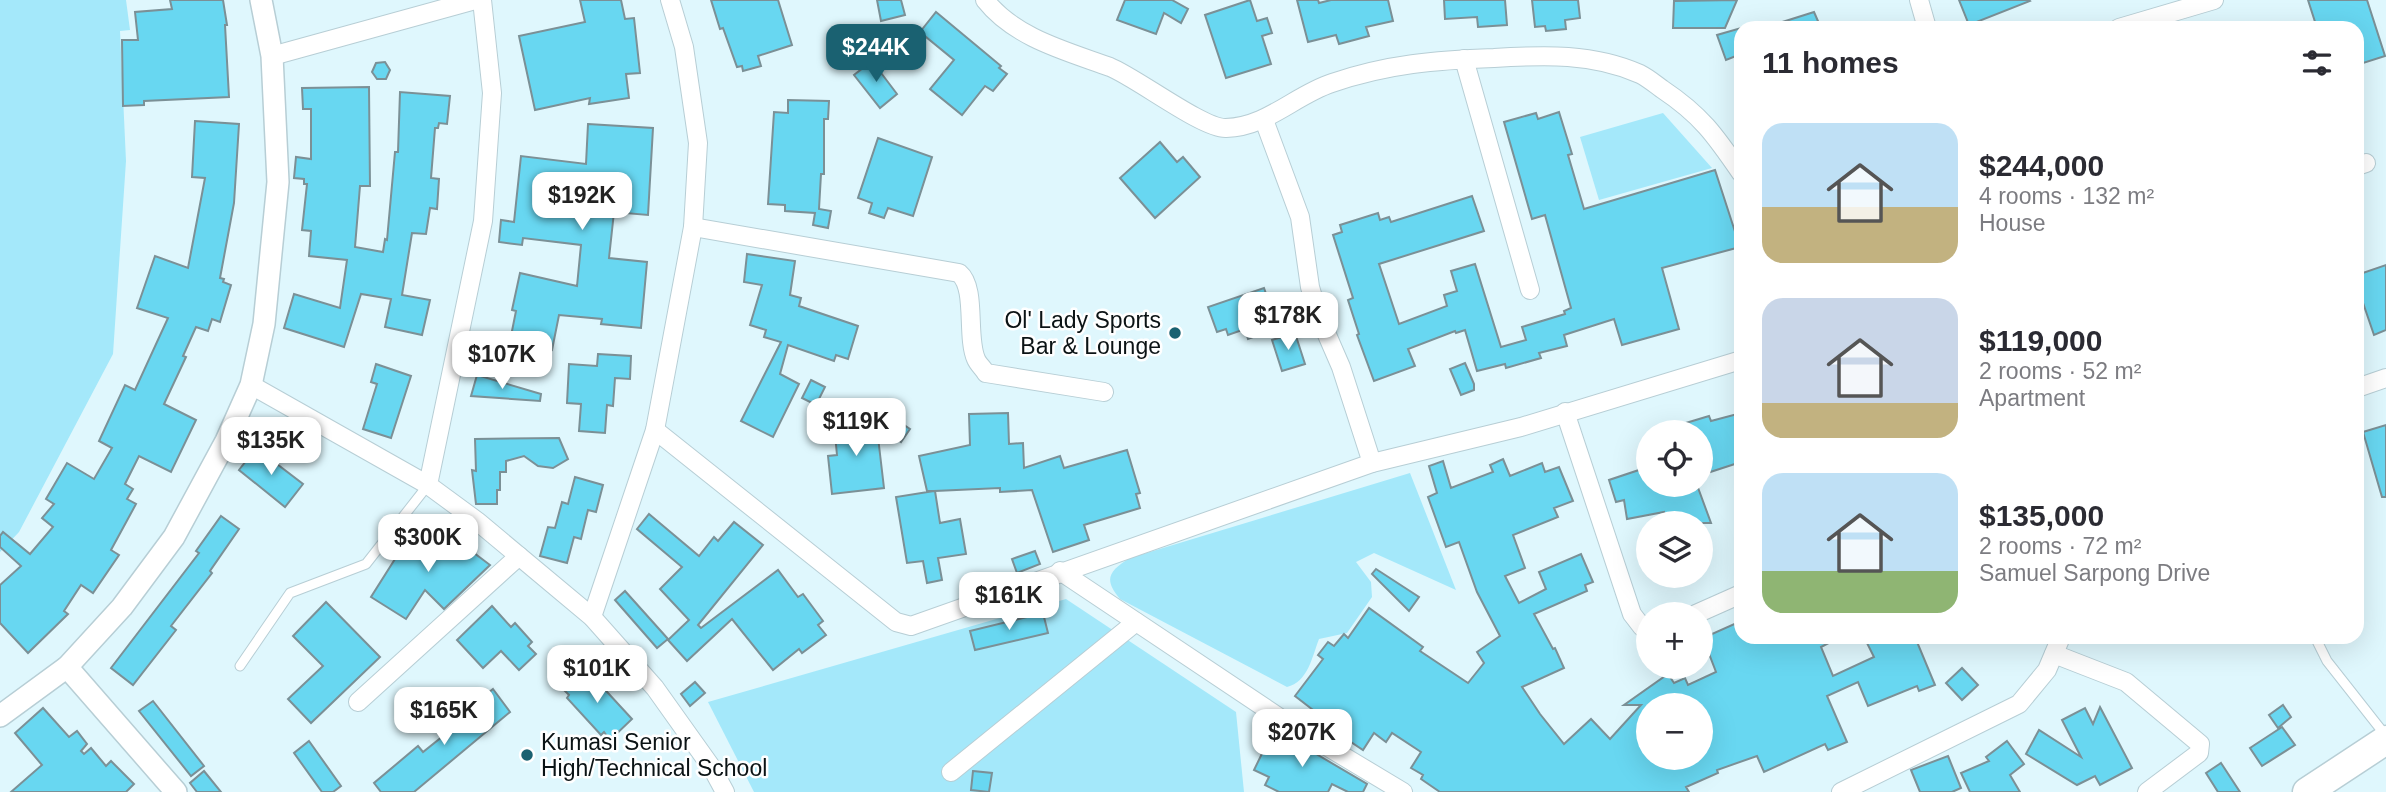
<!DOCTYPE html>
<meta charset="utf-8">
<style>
:root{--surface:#fff;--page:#f7f7f7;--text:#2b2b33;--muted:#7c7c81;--accent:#1a6171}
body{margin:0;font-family:Arial,sans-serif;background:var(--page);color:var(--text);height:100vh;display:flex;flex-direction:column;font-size:26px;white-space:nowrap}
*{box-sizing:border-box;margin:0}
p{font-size:23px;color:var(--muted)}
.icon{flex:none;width:38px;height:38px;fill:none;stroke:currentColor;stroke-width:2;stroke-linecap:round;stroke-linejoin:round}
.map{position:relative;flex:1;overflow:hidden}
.sheet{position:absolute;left:1734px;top:21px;width:630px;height:623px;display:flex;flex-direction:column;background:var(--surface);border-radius:21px;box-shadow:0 7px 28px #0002}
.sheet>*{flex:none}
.tools{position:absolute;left:1636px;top:420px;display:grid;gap:14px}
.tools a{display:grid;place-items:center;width:77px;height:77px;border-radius:50%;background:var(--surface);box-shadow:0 7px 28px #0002;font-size:35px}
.price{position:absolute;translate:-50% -60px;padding:0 16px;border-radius:14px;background:#fff;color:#222;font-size:23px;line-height:46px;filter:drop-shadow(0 2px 4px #0008)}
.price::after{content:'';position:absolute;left:50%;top:42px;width:21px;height:16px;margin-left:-10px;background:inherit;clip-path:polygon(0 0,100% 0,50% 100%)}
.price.on{background:var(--accent);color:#fff}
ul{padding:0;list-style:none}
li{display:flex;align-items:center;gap:21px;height:175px;padding:0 28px}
li span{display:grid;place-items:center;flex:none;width:196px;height:140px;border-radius:21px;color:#555}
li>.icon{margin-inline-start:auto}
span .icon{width:84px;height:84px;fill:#fffc;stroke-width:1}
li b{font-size:30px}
h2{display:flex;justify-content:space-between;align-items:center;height:84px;padding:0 28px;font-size:30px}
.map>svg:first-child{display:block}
.green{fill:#a4e8fa}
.building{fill:#68d7f1;stroke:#7b9096;stroke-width:2;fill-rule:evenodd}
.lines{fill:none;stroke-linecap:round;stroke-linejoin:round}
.service-casing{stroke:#b7ced5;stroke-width:11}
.minor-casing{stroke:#b7ced5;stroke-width:20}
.tertiary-casing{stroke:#b7ced5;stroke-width:24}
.trunk-casing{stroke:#b7ced5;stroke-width:31}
.service{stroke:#fff;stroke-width:9}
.minor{stroke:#fff;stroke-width:18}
.tertiary{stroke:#fff;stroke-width:21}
.trunk{stroke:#fff;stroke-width:28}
.poi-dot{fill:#1a6171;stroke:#fff;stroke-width:2.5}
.labels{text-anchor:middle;stroke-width:5;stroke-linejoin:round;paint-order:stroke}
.poi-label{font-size:23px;fill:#0b1315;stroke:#fff;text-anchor:end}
</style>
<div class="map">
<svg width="2386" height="792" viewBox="0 0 2386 792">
<rect width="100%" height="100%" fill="#dff7fd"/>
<g class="green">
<polygon points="0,0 126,0 130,30 120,31 126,161 113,354 19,532 0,552"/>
<polygon points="1663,113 1712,168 1599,200 1580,137"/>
<path d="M1410,473L1456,590L1374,553L1356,562L1371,582L1372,597L1347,633L1319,639C1312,657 1308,682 1287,687L1120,599C1103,579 1109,571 1130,558Z"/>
<polygon points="1066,599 1236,712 1244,792 754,792 708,702"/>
</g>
<g class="building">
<polygon points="170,0 223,0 227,25 225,25 229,97 144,101 144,105 123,106 122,40 138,40 135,12 172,9"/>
<polygon points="580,0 621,0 625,19 634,18 640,73 626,74 629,98 589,104 590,98 535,110 519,36 585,22"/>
<polygon points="711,0 778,0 792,45 758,56 761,66 743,71 742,66 737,67 723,28 720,29"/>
<polygon points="877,0 901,0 905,15 881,21"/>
<polygon points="1125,0 1172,0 1188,9 1181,23 1164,13 1156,34 1117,20"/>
<polygon points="1250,0 1257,21 1267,18 1272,33 1262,36 1271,64 1226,78 1205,15"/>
<polygon points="1297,0 1318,0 1319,3 1331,0 1388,0 1393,21 1366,27 1369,36 1339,44 1336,35 1308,42"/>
<polygon points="1444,0 1505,0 1507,25 1478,27 1477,17 1445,19"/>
<polygon points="1532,0 1578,0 1580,18 1565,20 1566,29 1546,31 1545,26 1535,27"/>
<polygon points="1737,0 1725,28 1673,28 1674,1"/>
<polygon points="1959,0 2029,0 2030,1 1969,25"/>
<polygon points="2308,0 2367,0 2385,56 2357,65 2357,28 2317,28"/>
<polygon points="936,12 1001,66 999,68 1007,74 993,91 985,86 962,115 930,89 954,60 920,32"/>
<polygon points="1814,12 1821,28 1773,28 1773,25"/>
<polygon points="1741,28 1741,54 1726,60 1717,35"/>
<polygon points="872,61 897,94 880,108 854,75"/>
<polygon points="385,62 390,70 386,79 377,79 372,72 376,63"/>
<polygon points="369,87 370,186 360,186 355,247 383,252 385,239 387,240 395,152 398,152 400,92 450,96 447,124 439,123 438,128 435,128 431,178 439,179 437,209 430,208 426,234 412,233 402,295 430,300 422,335 385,327 391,299 361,294 344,347 284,328 294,294 340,308 347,260 309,256 311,231 302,230 307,184 304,184 304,179 294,178 296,157 311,159 311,109 303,109 302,88"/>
<polygon points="788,100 829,101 828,119 824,119 824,174 821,174 819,209 831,211 828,228 813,225 815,213 785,211 785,205 768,204 774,112 788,113"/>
<polygon points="1559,112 1572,154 1568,155 1584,209 1715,170 1740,247 1662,268 1679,329 1622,345 1614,319 1564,335 1567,346 1539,353 1541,358 1506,368 1505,364 1477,371 1465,330 1456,333 1455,331 1408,349 1415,366 1374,381 1357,335 1359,334 1348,300 1353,298 1333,235 1342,232 1340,225 1378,213 1380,220 1389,217 1391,222 1472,196 1484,231 1379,264 1399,324 1447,306 1444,295 1457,291 1451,271 1475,264 1501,347 1526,340 1522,327 1565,314 1564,311 1571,308 1545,215 1532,219 1504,122 1536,113 1538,119"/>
<polygon points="195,121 239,124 234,203 220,278 224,279 223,282 231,285 220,322 212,319 208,331 196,327 183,356 186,357 164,404 196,420 171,472 139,456 125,484 133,489 127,499 136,504 111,550 119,555 93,593 81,585 64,611 68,614 28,653 0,623 0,585 21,566 0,547 0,536 3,532 30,554 53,527 42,518 54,504 46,499 67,463 94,479 112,448 99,441 125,385 135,390 168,318 137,308 155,256 188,268 205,178 192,177"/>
<polygon points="588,124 653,128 648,215 614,212 609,258 647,262 641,328 601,324 602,319 559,315 552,350 510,341 516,311 512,310 520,273 577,286 581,245 523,238 522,245 499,242 501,220 514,222 521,156 586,164"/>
<polygon points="878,138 932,157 913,216 888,208 884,218 869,213 872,203 858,198"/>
<polygon points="1160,142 1177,162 1183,157 1200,177 1155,218 1120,178"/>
<polygon points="747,254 795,261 790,295 801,298 799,306 858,326 848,359 836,355 834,361 788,345 780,374 799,384 773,437 741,421 781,342 764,337 766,330 750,325 762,285 744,282"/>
<polygon points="2386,265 2386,330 2374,335 2363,303 2357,304 2357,275"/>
<polygon points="1264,288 1278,328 1248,339 1245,329 1228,335 1226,329 1217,332 1208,307"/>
<polygon points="1295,333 1305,364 1282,371 1272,340"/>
<polygon points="598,354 631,356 630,379 615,378 613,406 607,405 605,433 579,431 581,404 567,403 569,364 597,366"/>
<polygon points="1465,363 1474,384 1474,390 1461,395 1450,369"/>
<polygon points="376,364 411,376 391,438 363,429 377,384 371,382"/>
<polygon points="477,375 541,394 540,401 471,396"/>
<polygon points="811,380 825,387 816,405 802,398"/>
<polygon points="885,412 910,429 901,442 876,424"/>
<polygon points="1008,413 1009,444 1023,443 1024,468 1060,456 1064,468 1127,450 1140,493 1136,494 1140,508 1084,525 1089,540 1053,552 1032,490 1000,492 1000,488 935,491 940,523 960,519 966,554 938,558 942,580 927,583 923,561 907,563 896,497 934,491 927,491 919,456 970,445 969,414"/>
<polygon points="1741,413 1741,462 1701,475 1701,432 1667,432 1666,429 1709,416 1711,421"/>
<polygon points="876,420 884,488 832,494 828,456 837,455 834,424"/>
<polygon points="2386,425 2386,497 2382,497 2363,432"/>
<polygon points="559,438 568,459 553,468 538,466 524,456 506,461 506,472 500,472 500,490 497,490 497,504 476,504 472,470 476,471 475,439"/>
<polygon points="256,448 303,484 285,507 239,470"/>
<path d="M1503,459L1510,476L1542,463L1545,472L1559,467L1573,501L1554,508L1558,517L1513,535L1525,568L1505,576L1519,603L1546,589L1539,572L1581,554L1593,582L1585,585L1587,591L1534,614L1553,649L1555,648L1564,668L1522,687L1540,714L1564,744L1591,719L1610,739L1641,705H1624L1668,674L1674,683L1685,678L1688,685L1716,672L1703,638L1741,621V637H1840L1821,647L1833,676L1874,657L1864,637H1915L1935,685L1919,691L1917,686L1868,706L1858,682L1827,696L1847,742L1828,750L1825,744L1764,772L1757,756L1717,770L1718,773L1686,787L1689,792H1440L1421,779L1423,775L1411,768L1421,752L1392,733L1386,742L1374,733L1363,750L1324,724L1326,720L1295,696L1323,659L1318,655L1328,642L1334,646L1344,634L1348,638L1369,608L1423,647L1420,651L1468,683L1484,663L1477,652L1500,636L1477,592L1459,542L1446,547L1428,497L1437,493L1429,466L1443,461L1451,488L1493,472L1490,465ZM1648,705H1701V758H1648Z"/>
<polygon points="1648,467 1648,485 1697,485 1711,523 1673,523 1670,517 1665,518 1664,512 1627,519 1624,500 1616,502 1609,480"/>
<polygon points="575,477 603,485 596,512 588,510 581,539 574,537 567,563 540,556 548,527 555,528 562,502 568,504"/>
<polygon points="649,514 699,556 714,537 718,541 734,522 763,545 698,625 701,628 778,570 798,597 803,594 823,621 818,625 826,635 802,653 799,649 773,670 732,619 687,661 668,640 689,620 660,589 682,567 637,529"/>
<polygon points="221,516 239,529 210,571 212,573 171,626 176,630 133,685 111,668 199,553 196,551"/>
<polygon points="429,527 467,554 470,550 490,565 444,609 425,590 406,619 371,597 402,548 410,554"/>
<polygon points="1035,551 1040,564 1017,573 1012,559"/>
<polygon points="1376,569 1419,597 1409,611 1372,574"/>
<polygon points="625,591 668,639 657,648 615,600"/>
<polygon points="326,602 380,657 311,723 288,699 323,666 293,636"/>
<polygon points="492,606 511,627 515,623 532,642 528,646 536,654 519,670 501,651 483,668 457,640"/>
<polygon points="1043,613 1048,633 975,650 970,631"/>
<polygon points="585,668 632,719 610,740 604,732 601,735 567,698 569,695 563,689"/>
<polygon points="1962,668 1978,685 1962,700 1946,683"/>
<polygon points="695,682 705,693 690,706 681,694"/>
<polygon points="493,689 510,712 414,792 381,792 374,783 418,746 423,752 453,728 450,724"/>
<polygon points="153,701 204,766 191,776 139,711"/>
<polygon points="2283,705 2291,717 2278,728 2269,715"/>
<polygon points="2100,707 2132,768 2100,785 2095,776 2077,785 2026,754 2039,730 2081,757 2062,720 2085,708 2093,724"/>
<polygon points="43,708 69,737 77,731 87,744 81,751 84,754 91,748 106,766 111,761 134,784 126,792 11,792 42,765 15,733"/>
<polygon points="2282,727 2295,745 2262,766 2250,748"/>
<polygon points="1274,729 1367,784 1363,792 1348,792 1332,784 1328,792 1279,792 1265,785 1269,777 1254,770"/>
<polygon points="309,741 341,786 333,792 322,792 294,753"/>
<polygon points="2007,741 2024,764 2010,775 2020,792 1970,792 1961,773 1989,761 1986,757"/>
<polygon points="1948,756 1961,788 1952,792 1920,792 1911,770"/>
<polygon points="2221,763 2240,792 2218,792 2206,773"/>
<polygon points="204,771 221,792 197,792 190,783"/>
<polygon points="973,771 992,773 989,792 971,790"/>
</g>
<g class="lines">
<g class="service-casing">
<g id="service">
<polyline points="2315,637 2327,661 2386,736"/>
<polyline points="240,666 290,593 366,564 428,485"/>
</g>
</g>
<g class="minor-casing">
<g id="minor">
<path d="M985,0C1015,38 1066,51 1110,67C1137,78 1203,129 1226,128C1267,127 1295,95 1332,83C1387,64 1437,60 1494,58C1544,55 1593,53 1640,74C1648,78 1655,84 1662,89C1701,115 1715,135 1741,173"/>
<polyline points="1919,0 1927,28"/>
<polyline points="2119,28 2214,0"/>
<polyline points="272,56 475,0"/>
<polyline points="1464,59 1530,290"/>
<polyline points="1264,120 1300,217 1310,287 1318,314 1341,367 1372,463"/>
<polyline points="2357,166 2366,163"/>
<path d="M693,227L959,273C977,288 966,336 976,359C978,364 983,368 986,373L1104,392"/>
<polyline points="251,385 428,485 477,521 592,617 655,688 712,768 725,792"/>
<polyline points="2357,388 2386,378"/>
<polyline points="1565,412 1632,614 1642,627 1648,629"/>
<polyline points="655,430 896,622 911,626 1372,463 1521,427 1741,360"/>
<polyline points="428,485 483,221 492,93 482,0"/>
<polyline points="1060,571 1283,720 1403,792"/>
<polyline points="1696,614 1741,594"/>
<polyline points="592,617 655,430 693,227 698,143 684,47 670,0"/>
<polyline points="2054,654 2126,682 2200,744 2199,753 2147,792"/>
<polyline points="358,702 519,556"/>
<polyline points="951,772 1136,622"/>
<polyline points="1841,792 2019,704 2047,670 2061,637"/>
</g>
</g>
<g class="tertiary-casing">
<g id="tertiary">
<polyline points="67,667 176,792"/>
<polyline points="0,716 67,667 122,607 174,537 226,441 251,385 264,324 278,182 272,56 261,0"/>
</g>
</g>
<g class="trunk-casing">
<polyline id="trunk" points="2307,792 2386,740"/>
</g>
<use href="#service" class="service"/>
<use href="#minor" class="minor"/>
<use href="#tertiary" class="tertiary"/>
<use href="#trunk" class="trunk"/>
</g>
<g class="poi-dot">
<circle cx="1175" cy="333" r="7"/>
<circle cx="527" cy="755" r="7"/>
</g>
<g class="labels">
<g class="poi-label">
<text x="1161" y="328">Ol' Lady Sports<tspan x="1161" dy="26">Bar &amp; Lounge</tspan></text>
<text x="541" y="750" text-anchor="start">Kumasi Senior<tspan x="541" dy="26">High/Technical School</tspan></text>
</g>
</g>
</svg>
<div class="tools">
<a><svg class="icon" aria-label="locate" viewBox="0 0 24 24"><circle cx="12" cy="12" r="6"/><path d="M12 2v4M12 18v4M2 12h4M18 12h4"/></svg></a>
<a><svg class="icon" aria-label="layers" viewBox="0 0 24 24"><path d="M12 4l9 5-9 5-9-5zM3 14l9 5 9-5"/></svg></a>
<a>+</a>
<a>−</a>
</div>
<b class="price on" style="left:876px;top:84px">$244K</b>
<b class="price" style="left:582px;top:232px">$192K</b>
<b class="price" style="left:1288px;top:352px">$178K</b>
<b class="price" style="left:502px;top:391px">$107K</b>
<b class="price" style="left:856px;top:458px">$119K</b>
<b class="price" style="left:271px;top:477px">$135K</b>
<b class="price" style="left:428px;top:574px">$300K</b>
<b class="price" style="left:1009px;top:632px">$161K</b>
<b class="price" style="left:597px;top:705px">$101K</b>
<b class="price" style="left:444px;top:747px">$165K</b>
<b class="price" style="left:1302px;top:769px">$207K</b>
<section class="sheet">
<h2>11 homes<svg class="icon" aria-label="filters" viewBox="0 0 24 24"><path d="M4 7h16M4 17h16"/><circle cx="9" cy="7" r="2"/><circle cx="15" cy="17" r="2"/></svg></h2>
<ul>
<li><span style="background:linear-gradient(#bfe0f5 60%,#c2b280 0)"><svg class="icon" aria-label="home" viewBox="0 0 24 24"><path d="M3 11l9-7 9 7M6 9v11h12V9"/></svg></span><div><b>$244,000</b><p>4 rooms · 132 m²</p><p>House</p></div></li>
<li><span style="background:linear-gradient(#c9d6e8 75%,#c2b280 0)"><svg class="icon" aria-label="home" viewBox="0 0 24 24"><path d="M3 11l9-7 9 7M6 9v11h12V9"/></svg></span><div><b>$119,000</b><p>2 rooms · 52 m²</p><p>Apartment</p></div></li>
<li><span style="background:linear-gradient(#bfe0f5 70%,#8fb573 0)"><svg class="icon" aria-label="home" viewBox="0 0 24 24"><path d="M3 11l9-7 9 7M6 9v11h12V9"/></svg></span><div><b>$135,000</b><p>2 rooms · 72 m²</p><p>Samuel Sarpong Drive</p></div></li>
</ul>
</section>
</div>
